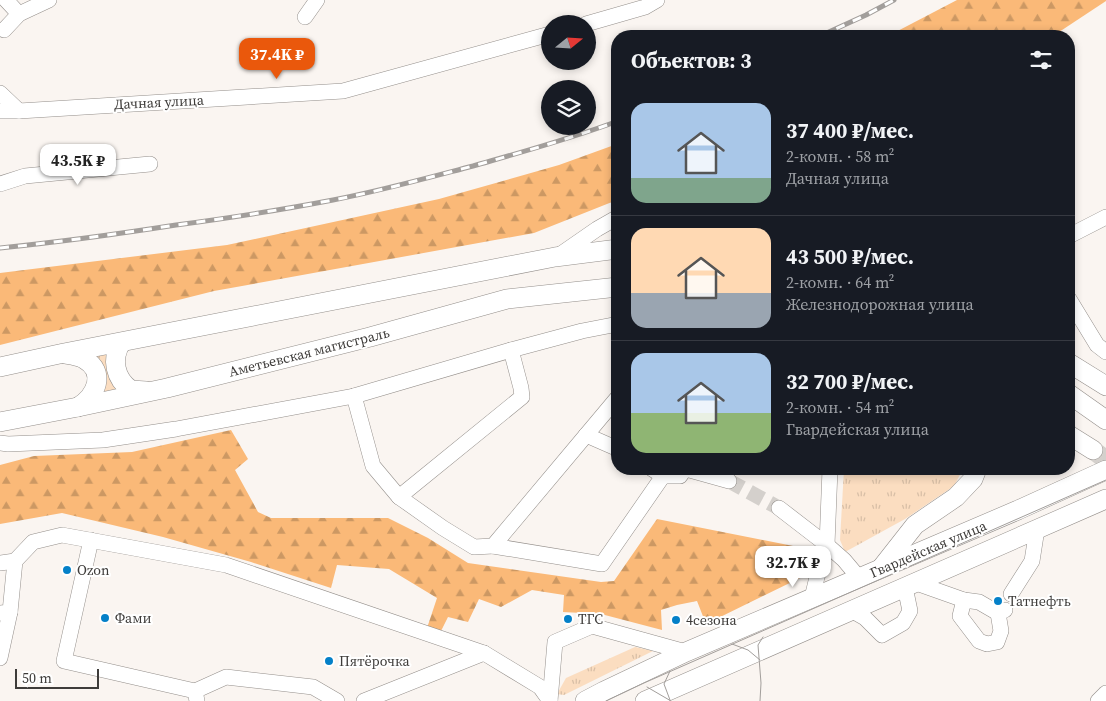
<!DOCTYPE html>
<html lang="ru">
<meta charset="utf-8">
<style>
:root{--surface:#171b24;--page:#20242c;--text:#f1f3f6;--muted:#9ea1a6;--line:#363941;--accent:#ea580c}
body{margin:0;font-family:"Source Serif 4",serif;background:var(--page);color:var(--text);height:100vh;display:flex;flex-direction:column;font-size:19px;white-space:nowrap}
*{box-sizing:border-box;margin:0}
p{font-size:16px;color:var(--muted)}
.icon{flex:none;width:28px;height:28px;fill:none;stroke:currentColor;stroke-width:2;stroke-linecap:round;stroke-linejoin:round}
.map{position:relative;flex:1;overflow:hidden}
.sheet{position:absolute;left:611px;top:30px;width:464px;height:445px;display:flex;flex-direction:column;background:var(--surface);border-radius:20px;box-shadow:0 2px 8px #0003}
.sheet>*{flex:none}
.needle{width:32px;rotate:72deg}
.tools{position:absolute;left:541px;top:15px;display:grid;gap:10px}
.tools a{display:grid;place-items:center;width:55px;height:55px;border-radius:50%;background:var(--surface);box-shadow:0 2px 8px #0003;font-size:25px}
.scale{position:absolute;left:15px;bottom:12px;width:84px;box-sizing:border-box;padding-left:5px;border:2px solid #3e3c3a;border-top:0;font-size:14px;line-height:18px;white-space:nowrap;color:#3e3c3a;-webkit-text-stroke:4px #fff;paint-order:stroke}
.price{position:absolute;translate:-50% -42px;padding:0 11px;border-radius:10px;background:#fff;color:#222;font-size:16px;line-height:32px;filter:drop-shadow(0 1px 2px #0008)}
.price::after{content:'';position:absolute;left:50%;top:30px;width:15px;height:11px;margin-left:-8px;background:inherit;clip-path:polygon(0 0,100% 0,50% 100%)}
.price.selected{background:var(--accent);color:#fff}
ul{padding:0;list-style:none}
li{display:flex;align-items:center;gap:15px;height:125px;padding:0 20px}
li+li{border-top:1px solid var(--line)}
li span{display:grid;place-items:center;flex:none;width:140px;height:100px;border-radius:15px;color:#555}
li>.icon{margin-inline-start:auto}
span .icon{width:60px;height:60px;fill:#fffc;stroke-width:1}
li b{font-size:21px}
h2{display:flex;justify-content:space-between;align-items:center;height:60px;padding:0 20px;font-size:21px}
.map>svg:first-child{display:block}
.grass{fill:url(#grass-tufts)}
.forest{fill:url(#forest-firs)}
.lines{fill:none;stroke-linecap:round;stroke-linejoin:round}
.minor-tunnel{stroke:#d4d0cc;stroke-width:15;stroke-dasharray:15 8;stroke-linecap:butt}
.major-tunnel{stroke:#d4d0cc;stroke-width:19;stroke-dasharray:19 9;stroke-linecap:butt}
.minor-casing{stroke:#948f8b;stroke-width:16}
.major-casing{stroke:#948f8b;stroke-width:20}
.minor{stroke:#fff;stroke-width:15}
.major{stroke:#fff;stroke-width:19}
.tram{stroke:#a29e9b;stroke-width:1}
.rail-casing{stroke:#a29e9b;stroke-width:5}
.rail{stroke:#fff;stroke-width:3;stroke-dasharray:9;stroke-linecap:butt}
.poi-dot{fill:#0480c8;stroke:#fff;stroke-width:2}
.labels{text-anchor:middle;stroke-width:4;stroke-linejoin:round;paint-order:stroke}
.street-label{font-size:14px;fill:#3e3c3a;stroke:#fff}
.poi-label{font-size:14px;fill:#3e3c3a;stroke:#fff;text-anchor:start}
</style>
<div class="map">
<svg width="1106" height="701" viewBox="0 0 1106 701">
<defs>
<pattern id="grass-tufts" width="24" height="20" patternUnits="userSpaceOnUse" patternTransform="scale(1.25)"><rect width="24" height="20" fill="#fbddc0"/><path d="M3 7l-1-3M5 7V3M7 7l1-3M15 17l-1-3M17 17v-4M19 17l1-3" fill="none" stroke="#d8bfa6"/></pattern>
<pattern id="forest-firs" width="22" height="20" patternUnits="userSpaceOnUse" patternTransform="scale(1.25)"><rect width="22" height="20" fill="#fab978"/><path d="M5 1l3.5 6h-7zM16 11l3.5 6h-7z" fill="#cc9863"/></pattern>
</defs>
<rect width="100%" height="100%" fill="#faf5f1"/>
<g class="grass">
<polygon points="111,351 121,388 97,394 91,355"/>
<polygon points="844,469 963,469 954,486 905,519 845,552 840,540"/>
<polygon points="635,647 653,651 564,695 557,694 566,678"/>
</g>
<g class="forest">
<polygon points="957,0 1106,0 1106,1 1053,36 888,36"/>
<polygon points="617,144 617,200 534,233 214,291 0,345 0,273 227,245 439,199 559,165"/>
<polygon points="231,430 248,459 235,470 258,512 271,518 388,518 428,538 468,563 601,582 614,581 657,519 808,549 800,578 706,624 697,601 677,605 661,610 662,630 601,614 563,612 564,595 532,590 501,607 479,599 468,622 448,617 441,631 427,628 437,598 389,569 337,565 331,588 251,562 163,537 62,513 0,524 0,465 34,456 132,452"/>
</g>
<g class="lines">
<polyline class="minor-tunnel" points="729,481 779,508"/>
<polyline class="major-tunnel" points="1093,450 1106,460"/>
<g class="minor-casing">
<g id="minor">
<polyline points="6,0 19,14 49,0"/>
<polyline points="305,17 317,0"/>
<polyline points="586,24 645,7 657,0"/>
<polyline points="4,30 19,14"/>
<polyline points="0,93 19,111"/>
<polyline points="0,111 19,111 343,91 550,34"/>
<polyline points="0,184 25,176 150,164"/>
<polyline points="1069,236 1106,217"/>
<polyline points="558,256 597,229 618,217"/>
<polyline points="1069,299 1097,345 1106,352"/>
<polyline points="354,396 373,466 399,497 522,397 521,388 511,350"/>
<polyline points="586,435 618,449"/>
<polyline points="0,443 8,444 103,440 176,429 354,396 511,350 582,331 618,324"/>
<polyline points="652,469 663,476 680,476 685,469"/>
<polyline points="686,469 729,481"/>
<polyline points="399,497 443,528 474,547 493,546 618,397"/>
<polyline points="779,508 827,545"/>
<polyline points="91,540 64,661 195,691 197,701"/>
<polyline points="827,545 830,469"/>
<polyline points="493,546 602,564 663,476"/>
<polyline points="0,563 15,561"/>
<polyline points="916,583 964,600 979,602 998,613 1005,610"/>
<polyline points="1011,594 1032,561 1037,529"/>
<polyline points="812,598 817,577 827,545 844,560 860,579"/>
<polyline points="964,600 960,616 979,641 987,644 997,642 1001,631 998,613"/>
<polyline points="851,610 865,618 882,635 903,623 910,611 905,587"/>
<polyline points="0,613 10,612 15,561 33,542 62,535 226,565 484,653 540,687 550,701"/>
<polyline points="0,658 10,612"/>
<polyline points="195,691 226,677 313,687 337,701"/>
<polyline points="364,701 484,653"/>
<polyline points="550,701 555,642 592,626 686,652"/>
<polyline points="1098,701 1106,693"/>
</g>
</g>
<g class="major-casing">
<g id="major">
<path d="M121,343C111,359 115,379 131,390L146,391"/>
<path d="M65,354C71,355 79,356 84,359C107,372 96,396 78,407"/>
<polyline points="1069,363 1106,386"/>
<polyline points="0,367 64,353 555,257 618,249"/>
<polyline points="1069,394 1106,420"/>
<polyline points="0,422 78,407 167,388 370,337 507,299 618,287"/>
<polyline points="1069,435 1093,450"/>
<polyline points="882,567 915,525 956,497 973,479 977,469"/>
<polyline points="585,701 604,691 686,652 1018,510 1106,470"/>
<polyline points="645,701 1106,499"/>
</g>
</g>
<use href="#minor" class="minor"/>
<use href="#major" class="major"/>
<g class="tram">
<polyline points="732,644 748,650 760,660"/>
<polyline points="670,671 664,684 670,700"/>
<polyline points="647,687 671,701"/>
<polyline points="606,701 644,683 1106,480"/>
<polyline points="760,701 761,683 758,645 763,637"/>
</g>
<g class="rail-casing">
<g id="rail">
<polyline points="820,36 866,15 894,0"/>
<path d="M0,248C59,242 118,234 176,225C229,218 281,210 333,200C380,191 427,178 473,166C522,152 570,139 618,121"/>
</g>
</g>
<use href="#rail" class="rail"/>
</g>
<g class="poi-dot">
<circle cx="67" cy="570" r="5"/>
<circle cx="998" cy="601" r="5"/>
<circle cx="105" cy="618" r="5"/>
<circle cx="568" cy="619" r="5"/>
<circle cx="676" cy="620" r="5"/>
<circle cx="329" cy="661" r="5"/>
</g>
<g class="labels">
<g class="street-label">
<text transform="translate(159 102) rotate(-3)" y="5">Дачная улица</text>
<text transform="translate(309 352) rotate(-14)" y="5">Аметьевская магистраль</text>
<text transform="translate(928 549) rotate(-23)" y="5">Гвардейская улица</text>
</g>
<g class="poi-label">
<text x="77" y="575">Ozon</text>
<text x="1008" y="606">Татнефть</text>
<text x="115" y="623">Фами</text>
<text x="578" y="624">ТГС</text>
<text x="686" y="625">4сезона</text>
<text x="339" y="666">Пятёрочка</text>
</g>
</g>
</svg>
<div class="tools">
<a><svg class="needle" viewBox="-14 -14 28 28"><path d="M0-13l5 13h-10z" fill="#e53935"/><path d="M0 13l5-13h-10z" fill="#9ea1a6"/></svg></a>
<a><svg class="icon" aria-label="layers" viewBox="0 0 24 24"><path d="M12 4l9 5-9 5-9-5zM3 14l9 5 9-5"/></svg></a>
</div>
<div class="scale">50 m</div>
<b class="price selected" style="left:277px;top:80px">37.4K ₽</b>
<b class="price" style="left:78px;top:186px">43.5K ₽</b>
<b class="price" style="left:793px;top:588px">32.7K ₽</b>
<section class="sheet">
<h2>Объектов: 3<svg class="icon" aria-label="filters" viewBox="0 0 24 24"><path d="M4 7h16M4 17h16"/><circle cx="9" cy="7" r="2"/><circle cx="15" cy="17" r="2"/></svg></h2>
<ul>
<li><span style="background:linear-gradient(#a9c7e8 75%,#7fa58c 0)"><svg class="icon" aria-label="home" viewBox="0 0 24 24"><path d="M3 11l9-7 9 7M6 9v11h12V9"/></svg></span><div><b>37 400 ₽/мес.</b><p>2-комн. · 58 m²</p><p>Дачная улица</p></div></li>
<li><span style="background:linear-gradient(#ffd9b3 65%,#9aa5b1 0)"><svg class="icon" aria-label="home" viewBox="0 0 24 24"><path d="M3 11l9-7 9 7M6 9v11h12V9"/></svg></span><div><b>43 500 ₽/мес.</b><p>2-комн. · 64 m²</p><p>Железнодорожная улица</p></div></li>
<li><span style="background:linear-gradient(#a9c7e8 60%,#8fb573 0)"><svg class="icon" aria-label="home" viewBox="0 0 24 24"><path d="M3 11l9-7 9 7M6 9v11h12V9"/></svg></span><div><b>32 700 ₽/мес.</b><p>2-комн. · 54 m²</p><p>Гвардейская улица</p></div></li>
</ul>
</section>
</div>
